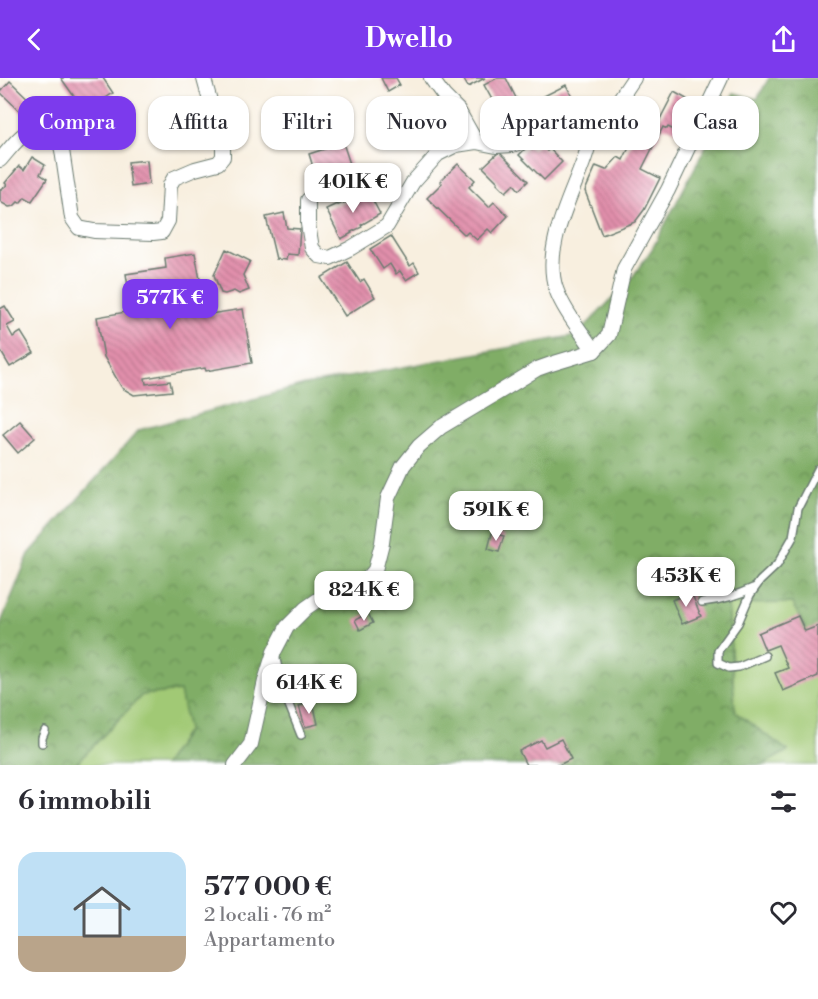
<!DOCTYPE html>
<html lang="it">
<meta charset="utf-8">
<style>
:root{--surface:#fff;--page:#f7f7f7;--text:#2b2b33;--muted:#7c7c81;--line:#e1e1e2;--accent:#7c3aed}
body{margin:0;font-family:"Libre Bodoni",serif;background:var(--page);color:var(--text);height:100vh;display:flex;flex-direction:column;font-size:22px;white-space:nowrap}
*{box-sizing:border-box;margin:0}
p{font-size:20px;color:var(--muted)}
.icon{flex:none;width:33px;height:33px;fill:none;stroke:currentColor;stroke-width:2;stroke-linecap:round;stroke-linejoin:round}
.map{position:relative;height:687px;overflow:hidden}
.panel{display:flex;flex-direction:column;background:var(--surface);flex:1}
.panel>*{flex:none}
.top-card{position:absolute;left:18px;top:18px;width:783px;height:54px;display:flex;gap:12px}
.price{position:absolute;translate:-50% -51px;padding:0 14px;border-radius:12px;background:#fff;color:#222;font-size:20px;line-height:39px;filter:drop-shadow(0 2px 3px #0008)}
.price::after{content:'';position:absolute;left:50%;top:36px;width:18px;height:14px;margin-left:-9px;background:inherit;clip-path:polygon(0 0,100% 0,50% 100%)}
.price.on{background:var(--accent);color:#fff}
ul{padding:0;list-style:none}
li{display:flex;align-items:center;gap:18px;height:150px;padding:0 18px}
li+li{border-top:2px solid var(--line)}
li span{display:grid;place-items:center;flex:none;width:168px;height:120px;border-radius:18px;color:#555}
li>.icon{margin-inline-start:auto}
span .icon{width:72px;height:72px;fill:#fffc;stroke-width:1}
li b{font-size:26px}
h2{display:flex;justify-content:space-between;align-items:center;height:72px;padding:0 18px;font-size:26px}
.tag{padding:0 21px;border-radius:18px;background:var(--surface);box-shadow:0 2px 4px #0004;font-size:21px;line-height:54px}
.tag.on{background:var(--accent);color:#fff}
header{display:flex;justify-content:space-between;align-items:center;height:78px;padding:0 18px;background:var(--accent);color:#fff;font-size:27px;font-weight:700}
.map>svg:first-child{display:block}
.grass{fill:#a1c975;stroke:#608354;stroke-width:1.5}
.forest{fill:url(#forest-crowns);stroke:#50754d;stroke-width:1.5}
.building{fill:url(#building-back-hatch)}
.lines{fill:none;stroke-linecap:round;stroke-linejoin:round}
.service-casing{stroke:#6b7b70;stroke-width:10}
.minor-casing{stroke:#6b7b70;stroke-width:16}
.service{stroke:#fff;stroke-width:7}
.minor{stroke:#fff;stroke-width:14}
</style>
<header><svg class="icon" aria-label="back" viewBox="0 0 24 24"><path d="M15 5l-7 7 7 7"/></svg>Dwello<svg class="icon" aria-label="share" viewBox="0 0 24 24"><path d="M12 15V3M7 8l5-5 5 5M5 13v7h14v-7"/></svg></header>
<div class="map">
<svg width="818" height="687" viewBox="0 0 818 687">
<defs>
<pattern id="forest-crowns" width="20" height="18" patternUnits="userSpaceOnUse" patternTransform="scale(1.5)"><rect width="20" height="18" fill="#80ad66"/><path d="M2 6a3 3 0 1 1 6 0M12 15a3 3 0 1 1 6 0" fill="none" stroke="#688e55"/></pattern>
<pattern id="building-back-hatch" width="6" height="6" patternUnits="userSpaceOnUse" patternTransform="scale(1.5)"><rect width="6" height="6" fill="#e28fac"/><path d="M-1 5l2 2M0 0l6 6M5-1l2 2" fill="none" stroke="#b7768d"/></pattern>
</defs>
<rect width="100%" height="100%" fill="#fff"/>
<filter id="ink" filterUnits="userSpaceOnUse"><feTurbulence type="fractalNoise" baseFrequency=".0167" numOctaves="2"/><feDisplacementMap in="SourceGraphic" scale="12" xChannelSelector="R" yChannelSelector="G"/><feConvolveMatrix kernelMatrix="1 2 1 2 8 2 1 2 1" color-interpolation-filters="sRGB"/></filter>
<filter id="wash" filterUnits="userSpaceOnUse"><feTurbulence type="fractalNoise" baseFrequency=".008" numOctaves="4" result="noise"/><feDisplacementMap in="SourceGraphic" scale="24" xChannelSelector="R" yChannelSelector="G"/><feGaussianBlur stdDeviation="1.35" result="paint"/><feColorMatrix in="noise" values="0 0 0 0 0 0 0 0 0 0 0 0 0 0 0 0 0 1.4 0 .05"/><feComposite in="paint" operator="in"/></filter>
<g filter="url(#wash)">
<rect width="100%" height="100%" fill="#f8efdf"/>
<g class="grass">
<polygon points="728,525 792,525 818,574 818,687 762,687 788,673 735,634"/>
<polygon points="181,613 188,652 164,687 75,687 142,617"/>
</g>
<polygon class="forest" points="769,0 818,0 818,574 792,525 728,526 735,634 788,673 762,687 164,687 188,652 180,613 142,617 75,687 0,687 0,547 29,476 139,352 305,307 577,257 631,201 652,171 734,15 757,21"/>
<g id="blocks">
<g class="building">
<polygon points="61,0 103,0 113,15 85,34"/>
<polygon points="381,0 396,0 400,7 388,14"/>
<polygon points="463,0 485,0 468,9"/>
<polygon points="497,0 506,0 521,30 505,39 497,24 494,25 484,7"/>
<polygon points="10,3 42,34 32,45 0,14"/>
<polygon points="566,7 580,33 555,45 540,20"/>
<polygon points="674,14 694,25 678,54 668,49 667,51 663,49 642,91 660,100 644,132 635,144 602,157 585,113 596,88 606,92 618,79 623,82 645,37 659,43"/>
<polygon points="343,65 354,98 333,105 332,101 318,105 309,76"/>
<polygon points="539,65 547,73 550,71 562,84 544,102 519,77 528,68 532,72"/>
<polygon points="499,74 528,103 519,112 514,106 506,114 497,105 498,104 483,89"/>
<polygon points="32,79 45,87 40,96 47,101 32,123 25,119 20,125 18,124 14,128 9,129 2,125 0,123 0,112 7,107 5,105 19,88 24,92"/>
<polygon points="147,82 149,106 131,109 128,84"/>
<polygon points="458,86 475,102 469,109 489,129 494,124 508,138 492,155 488,151 477,162 468,154 465,157 427,120 442,105 440,103"/>
<polygon points="369,115 380,136 361,147 362,149 351,154 352,155 341,161 326,131 337,126 338,127"/>
<polygon points="284,135 287,150 300,151 298,177 287,176 286,182 276,181 266,139"/>
<polygon points="391,158 410,188 414,185 419,194 406,202 400,193 396,196 390,186 383,191 370,171"/>
<polygon points="226,171 250,183 243,197 249,212 239,216 234,213 225,216 221,215 214,197"/>
<polygon points="195,175 202,212 192,214 194,223 207,221 210,236 243,231 252,285 206,293 205,290 145,300 146,306 170,303 172,313 134,317 122,310 104,279 97,239 132,233 126,196 166,190 165,180"/>
<polygon points="347,184 360,204 364,201 375,219 345,238 321,200"/>
<polygon points="5,228 15,244 7,248 13,259 21,254 34,275 10,289 0,272 0,231"/>
<polygon points="20,343 35,360 18,375 3,357"/>
<polygon points="492,455 504,458 499,474 488,471"/>
<polygon points="691,514 701,538 682,546 672,522"/>
<polygon points="368,535 373,545 360,552 355,542"/>
<polygon points="798,538 805,553 818,548 818,598 783,613 775,595 788,590 778,567 765,572 758,555"/>
<polygon points="313,624 318,646 305,649 299,628"/>
<polygon points="561,661 571,681 559,687 526,687 519,673 541,662 545,669"/>
</g>
</g>
</g>
<g filter="url(#ink)">
<use href="#blocks" fill-opacity="0" stroke="#6b7b70" stroke-width="1.5"/>
<g class="lines">
<g class="service-casing">
<g id="service">
<path d="M702,524C720,522 736,518 753,510"/>
<polyline points="275,577 283,612 301,657"/>
<polyline points="765,578 739,589 729,590 718,585 718,573 738,545 750,517 760,503 777,487 793,459 798,430 818,391"/>
<polyline points="42,665 42,660 45,653"/>
</g>
</g>
<g class="minor-casing">
<g id="minor">
<polyline points="431,0 444,18 458,32 476,64"/>
<path d="M0,82C17,63 30,39 58,58L62,72L72,140L79,150L94,153L153,155L162,154L168,143L170,107L174,100L195,91L218,85L223,79V70L204,1"/>
<polyline points="308,122 308,146 312,170 319,178 330,180 351,170 387,148 413,104 438,76 456,67 476,64 496,68 512,67 545,56 581,51 611,34 634,0"/>
<path d="M594,273C581,253 564,233 556,211C542,169 572,118 585,79C589,67 592,55 595,44"/>
<polyline points="235,687 251,666 265,603 274,574 287,549 306,530 322,519 364,505 375,492 382,465 388,420 403,388 419,368 441,349 511,307 537,291 551,286 594,273 609,257 624,191 668,112 721,0"/>
</g>
</g>
<use href="#service" class="service"/>
<use href="#minor" class="minor"/>
</g>
</g>
</svg>
<b class="price" style="left:353px;top:136px">401K €</b>
<b class="price on" style="left:170px;top:252px">577K €</b>
<b class="price" style="left:496px;top:464px">591K €</b>
<b class="price" style="left:686px;top:530px">453K €</b>
<b class="price" style="left:364px;top:544px">824K €</b>
<b class="price" style="left:309px;top:637px">614K €</b>
<div class="top-card">
<a class="tag on">Compra</a>
<a class="tag">Affitta</a>
<a class="tag">Filtri</a>
<a class="tag">Nuovo</a>
<a class="tag">Appartamento</a>
<a class="tag">Casa</a>
</div>
</div>
<section class="panel">
<h2>6 immobili<svg class="icon" aria-label="filters" viewBox="0 0 24 24"><path d="M4 7h16M4 17h16"/><circle cx="9" cy="7" r="2"/><circle cx="15" cy="17" r="2"/></svg></h2>
<ul>
<li><span style="background:linear-gradient(#bfe0f5 70%,#b9a48a 0)"><svg class="icon" aria-label="home" viewBox="0 0 24 24"><path d="M3 11l9-7 9 7M6 9v11h12V9"/></svg></span><div><b>577 000 €</b><p>2 locali · 76 m²</p><p>Appartamento</p></div><svg class="icon" aria-label="heart" viewBox="0 0 24 24"><path d="M12 20l-8-8c-3-5 5-10 8-4 3-6 11-1 8 4z"/></svg></li>
</ul>
</section>
